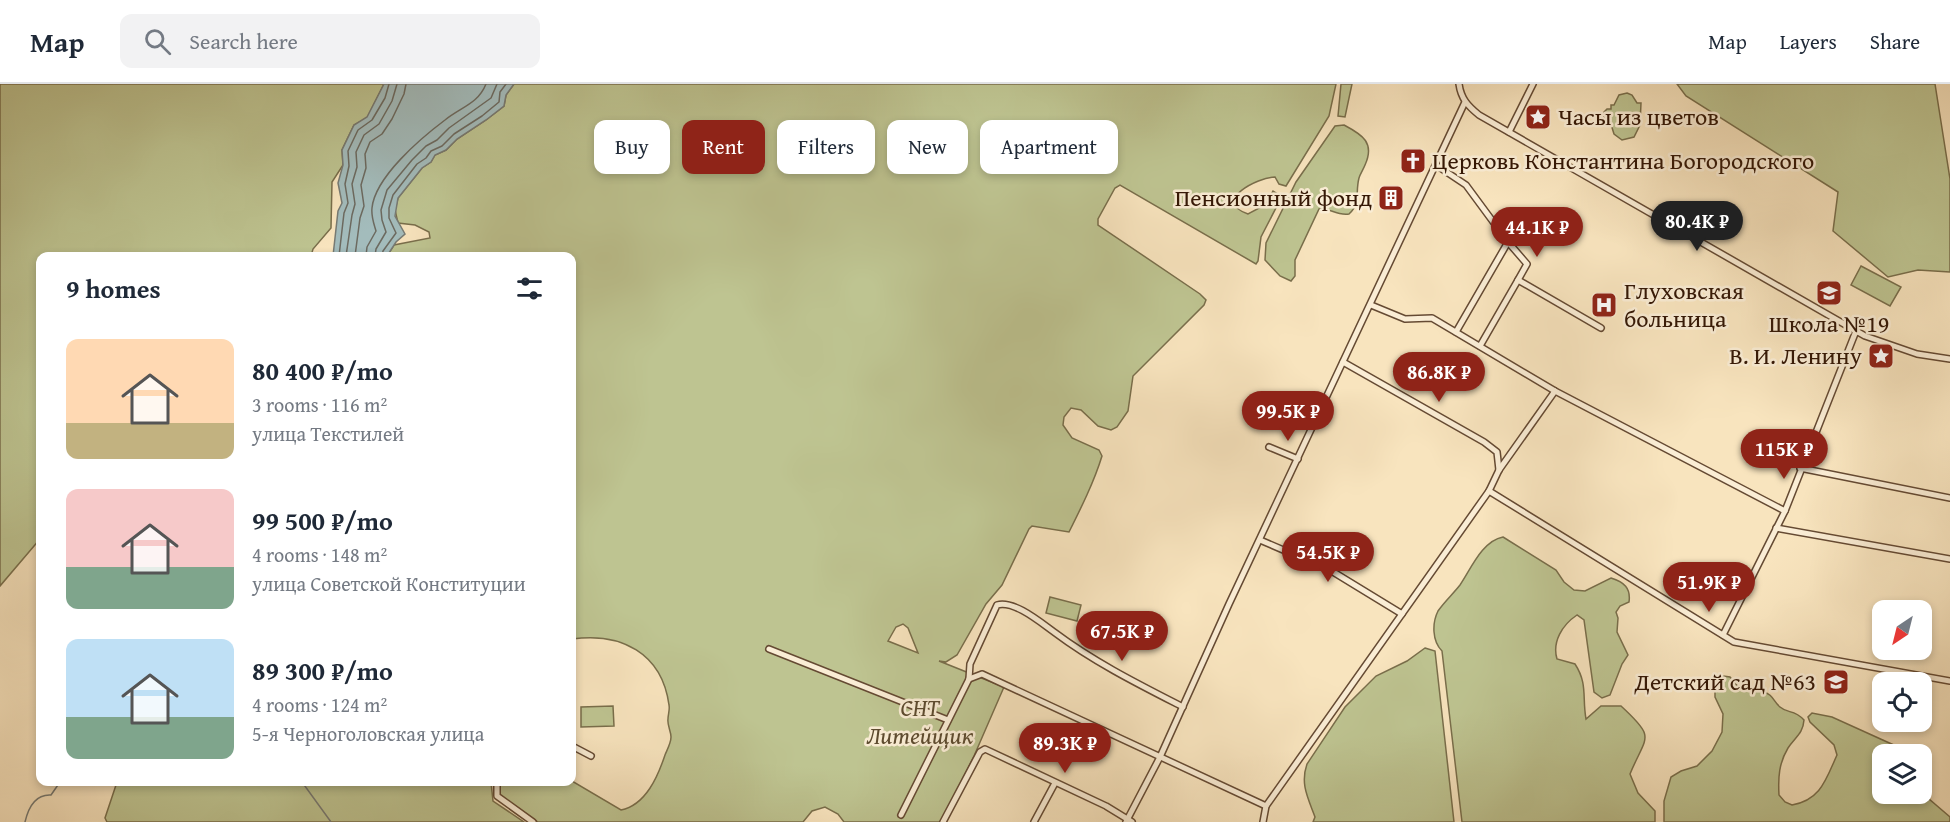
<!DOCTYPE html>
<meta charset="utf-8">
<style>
:root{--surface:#fff;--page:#f2f2f3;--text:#1f2937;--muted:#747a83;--line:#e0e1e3;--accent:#8f2418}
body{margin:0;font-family:"Gentium Book Plus",serif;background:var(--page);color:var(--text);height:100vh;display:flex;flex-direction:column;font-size:22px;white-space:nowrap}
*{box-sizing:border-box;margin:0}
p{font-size:20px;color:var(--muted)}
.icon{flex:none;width:33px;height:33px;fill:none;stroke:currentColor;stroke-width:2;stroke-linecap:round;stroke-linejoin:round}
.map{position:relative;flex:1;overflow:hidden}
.panel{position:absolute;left:36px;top:168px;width:540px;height:534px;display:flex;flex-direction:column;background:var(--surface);border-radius:12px;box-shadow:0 3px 9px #0003}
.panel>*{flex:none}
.guide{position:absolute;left:594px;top:36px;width:570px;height:54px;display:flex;gap:12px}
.needle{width:39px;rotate:215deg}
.controls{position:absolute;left:1872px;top:516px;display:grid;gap:12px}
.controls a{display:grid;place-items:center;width:60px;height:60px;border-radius:12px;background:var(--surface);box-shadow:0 3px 9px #0003;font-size:30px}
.price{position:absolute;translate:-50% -51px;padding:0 14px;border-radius:21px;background:var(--accent);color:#fff;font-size:20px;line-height:39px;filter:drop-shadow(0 2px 3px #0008)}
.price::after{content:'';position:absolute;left:50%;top:36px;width:18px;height:14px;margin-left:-9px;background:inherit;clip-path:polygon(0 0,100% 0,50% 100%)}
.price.selected{background:#222;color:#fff}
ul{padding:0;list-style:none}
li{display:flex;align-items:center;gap:18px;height:150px;padding:0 30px}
li span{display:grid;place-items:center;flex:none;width:168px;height:120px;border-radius:12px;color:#555}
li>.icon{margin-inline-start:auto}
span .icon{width:72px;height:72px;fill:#fffc;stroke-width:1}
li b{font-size:26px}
h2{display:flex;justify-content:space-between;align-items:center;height:72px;padding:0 30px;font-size:26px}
.pill{padding:0 21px;border-radius:12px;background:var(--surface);box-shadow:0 3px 9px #0003;font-size:21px;line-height:54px}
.pill.selected{background:var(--accent);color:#fff}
header{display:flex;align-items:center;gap:36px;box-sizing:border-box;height:84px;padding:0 30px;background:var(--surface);border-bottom:2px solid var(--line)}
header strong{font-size:28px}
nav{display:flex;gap:33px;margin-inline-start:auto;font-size:21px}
.search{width:420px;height:54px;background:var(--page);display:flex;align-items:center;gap:15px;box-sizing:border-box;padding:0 21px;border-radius:12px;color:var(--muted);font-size:22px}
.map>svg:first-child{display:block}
.green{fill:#bec491;stroke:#796e4b;stroke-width:1.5;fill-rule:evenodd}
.water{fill:#a3bcbc;stroke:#777a73;stroke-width:1.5}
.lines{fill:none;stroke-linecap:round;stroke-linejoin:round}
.shore{stroke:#6c6a60;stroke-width:1.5}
.stream{stroke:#777a73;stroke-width:1.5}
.minor-casing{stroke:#654a33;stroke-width:8}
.minor{stroke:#faedd5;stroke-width:5}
.labels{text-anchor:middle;stroke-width:5;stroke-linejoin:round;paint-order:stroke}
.poi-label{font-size:24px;fill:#341705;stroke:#faedd5;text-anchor:start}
.park-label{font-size:24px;font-style:italic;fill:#5d4b2f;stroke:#faedd5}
</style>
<header>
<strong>Map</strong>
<div class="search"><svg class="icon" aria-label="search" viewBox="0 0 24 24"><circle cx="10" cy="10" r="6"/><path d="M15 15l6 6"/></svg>Search here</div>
<nav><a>Map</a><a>Layers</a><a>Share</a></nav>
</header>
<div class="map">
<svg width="1950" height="738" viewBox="0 0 1950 738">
<rect width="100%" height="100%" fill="#f8e4be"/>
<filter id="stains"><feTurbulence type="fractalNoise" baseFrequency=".00333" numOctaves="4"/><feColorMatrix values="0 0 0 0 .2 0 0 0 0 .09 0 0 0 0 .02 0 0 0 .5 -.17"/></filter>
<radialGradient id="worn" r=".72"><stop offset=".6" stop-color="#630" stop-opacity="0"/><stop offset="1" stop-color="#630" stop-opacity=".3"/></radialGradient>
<g class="green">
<polygon points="0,0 384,0 367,34 354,41 342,66 343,81 332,98 331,144 313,165 311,172 40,172 40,455 0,502"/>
<path d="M514,0H1336L1329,32L1286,102L1279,100L1275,93C1258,93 1211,117 1248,130L1265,121L1273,107L1279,111V118L1261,153L1258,177L1256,180L1120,101L1115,104L1098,135V141L1200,210L1206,216L1204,221L1133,292L1128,327L1117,343L1111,346L1098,342L1081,326L1071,324L1064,333L1063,341L1072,354L1099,366L1102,372C1094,398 1081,424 1069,448L1032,442L1029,445L1002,501L986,520L957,571L946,578L939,577L1004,603L974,672L941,738H844L838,730L825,723L812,727L803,738H538L500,711V698L572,697L621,726C646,721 658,692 665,671C667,666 671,659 671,653C671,647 667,641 668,635C668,630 670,626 669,621C662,569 621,548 572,555V172H387L394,161L430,154L429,148L415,141L398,139L395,126L398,114L422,84L431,78L435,71L446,66L457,55L486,36L504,22L506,11ZM903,540L908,544L918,569L888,557L896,543Z"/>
<polygon points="1341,0 1352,0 1345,33 1338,32"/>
<polygon points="1677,0 1935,0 1950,95 1950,188 1918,186 1888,193 1833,147 1838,108 1686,12"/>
<polygon points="1627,9 1632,11 1637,19 1641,19 1640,41 1634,53 1622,56 1614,50 1610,37 1604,34 1604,28 1607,25 1611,25 1611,21 1614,21 1619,11"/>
<path d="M1344,41C1363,51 1375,59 1365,81C1363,86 1360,90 1359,94C1355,109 1361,119 1349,130C1336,132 1329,123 1319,125L1295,176V192L1291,197L1280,192L1265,176L1266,159L1296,98L1335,42Z"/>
<polygon points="1861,182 1901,203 1890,222 1851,201"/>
<path d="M1503,453L1556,486L1564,498L1574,506L1585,507L1611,494C1624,498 1631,504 1629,518L1620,522L1616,528L1618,534L1617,548L1628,571L1622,580L1610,611L1602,614L1594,608L1584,536L1577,531C1562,541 1552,558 1557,575L1575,580C1588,600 1582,613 1586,635L1601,622H1621C1657,655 1646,651 1630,690L1638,709L1655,727V738H1462L1442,567C1432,557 1432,539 1438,527C1444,518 1453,510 1460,501C1471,485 1482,457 1503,453Z"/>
<polygon points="1050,513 1081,521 1077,537 1046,529"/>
<path d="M1425,564L1435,567L1454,738H1313L1315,733C1308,714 1300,700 1307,680L1345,623L1376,592L1407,577Z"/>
<path d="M1723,592L1730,593C1744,612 1744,603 1763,608C1773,610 1773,617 1780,623C1788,630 1794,625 1804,636C1803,650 1795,653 1788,664C1779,679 1778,693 1779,711L1785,718L1792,721C1821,716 1826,695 1837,671L1834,661L1810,638L1808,633L1812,629L1832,633L1907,667L1910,670H1882V710L1922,709L1950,733V738H1664V717L1671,693L1681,687L1697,682L1712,667L1722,648L1723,630L1715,613V598Z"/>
<polygon points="613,622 614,642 581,643 581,623"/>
<polygon points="117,698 491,698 493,717 524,738 107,738 105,734"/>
</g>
<polygon class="water" points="384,0 514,0 506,11 504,22 486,36 457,55 446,66 435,71 431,78 422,84 398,114 395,132 405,150 396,158 387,172 333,172 338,127 342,119 338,99 343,81 342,66 354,41 367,33"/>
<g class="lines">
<g class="shore">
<polyline points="339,172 344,129 348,119 345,100 349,82 348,67 358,46 372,36 385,14 389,0"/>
<polyline points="346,172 352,131 355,120 352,100 357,83 356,68 364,51 379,40 392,17 397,0"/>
<polyline points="355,172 360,134 364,122 361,101 366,84 365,70 370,58 382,50 392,35 404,10 406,0"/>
<path d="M366,172L367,163L376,147C374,140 371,133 372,124C375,93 421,54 445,36C461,23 478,20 486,0"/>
<polyline points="375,172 376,165 386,148 382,136 381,126 387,106 412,76 426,62 437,56 449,44 491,14 497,0"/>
<polyline points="382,172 383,167 396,149 389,134 389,124 393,111 417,80 426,74 431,67 442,62 454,50 482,32 499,18 500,8 506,0"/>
</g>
<g class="stream">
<polyline points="40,647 38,654 40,657"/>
<polyline points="302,698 331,738"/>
<path d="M25,738C28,725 35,710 51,711L60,698"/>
</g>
<g class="minor-casing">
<g id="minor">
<path d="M1459,0C1461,15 1468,22 1479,31L1865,252L1917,270L1950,275"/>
<polyline points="1509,48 1533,0"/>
<polyline points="1436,81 1466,101 1508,158 1456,248"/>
<polyline points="1508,158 1527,180 1518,196"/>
<polyline points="1371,221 1405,235 1432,234 1555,307 1785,427"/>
<polyline points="1480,262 1518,196 1601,244"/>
<polyline points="1343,278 1484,358 1497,368 1499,386"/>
<polyline points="1269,363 1298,375"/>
<polyline points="1800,384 1950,414"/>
<polyline points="1489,407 1734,558 1950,597"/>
<polyline points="1776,444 1950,475"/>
<polyline points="1260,456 1330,486 1402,530"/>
<polyline points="1723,551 1785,427 1856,247"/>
<polyline points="769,565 948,636"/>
<polyline points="969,595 982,590 1266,722"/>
<polyline points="572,662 591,672"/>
<polyline points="497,698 497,712 533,738"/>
<path d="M901,731L969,595L970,580L997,521C1014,516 1040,538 1054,548C1094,578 1138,600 1183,623"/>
<polyline points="943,738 980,668 985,665 1106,722 1132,738"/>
<polyline points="1034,738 1055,699"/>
<polyline points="1126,738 1160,673 1229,520 1465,18"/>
<polyline points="1263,738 1266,722 1489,407 1499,386 1555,307"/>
</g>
</g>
<use href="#minor" class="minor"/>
</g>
<defs>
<g id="sight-square" transform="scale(1.35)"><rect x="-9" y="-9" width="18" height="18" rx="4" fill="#8f2418" stroke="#faedd5"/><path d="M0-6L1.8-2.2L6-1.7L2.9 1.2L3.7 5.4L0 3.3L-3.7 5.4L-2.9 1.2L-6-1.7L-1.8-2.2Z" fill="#fff"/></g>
<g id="church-square" transform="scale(1.35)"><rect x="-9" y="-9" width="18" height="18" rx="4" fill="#8f2418" stroke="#faedd5"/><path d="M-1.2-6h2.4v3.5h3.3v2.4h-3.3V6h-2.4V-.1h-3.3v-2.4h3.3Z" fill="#fff"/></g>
<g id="building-square" transform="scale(1.35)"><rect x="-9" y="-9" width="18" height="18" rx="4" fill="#8f2418" stroke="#faedd5"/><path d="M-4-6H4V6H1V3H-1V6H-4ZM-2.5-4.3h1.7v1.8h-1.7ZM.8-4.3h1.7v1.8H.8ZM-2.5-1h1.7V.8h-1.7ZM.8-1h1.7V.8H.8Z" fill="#fff"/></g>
<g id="school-square" transform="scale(1.35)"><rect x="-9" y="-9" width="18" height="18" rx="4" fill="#8f2418" stroke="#faedd5"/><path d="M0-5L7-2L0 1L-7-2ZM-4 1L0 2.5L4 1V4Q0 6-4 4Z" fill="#fff"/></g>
<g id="hospital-square" transform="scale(1.35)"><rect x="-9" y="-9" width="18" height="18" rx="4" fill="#8f2418" stroke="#faedd5"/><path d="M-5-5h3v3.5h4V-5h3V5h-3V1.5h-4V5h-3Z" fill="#fff"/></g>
</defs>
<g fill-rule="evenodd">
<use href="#sight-square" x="1538" y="33"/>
<use href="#church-square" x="1413" y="77"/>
<use href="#building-square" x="1391" y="114"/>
<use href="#school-square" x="1829" y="209"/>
<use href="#hospital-square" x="1604" y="221"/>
<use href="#sight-square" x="1881" y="272"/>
<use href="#school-square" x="1836" y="598"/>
</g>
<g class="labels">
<g class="poi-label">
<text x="1558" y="41">Часы из цветов</text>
<text x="1432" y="85">Церковь Константина Богородского</text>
<text x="1372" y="122" text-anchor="end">Пенсионный фонд</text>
<text x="1624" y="215">Глуховская<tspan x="1624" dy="28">больница</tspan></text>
<text x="1829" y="248" text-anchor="middle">Школа №19</text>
<text x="1862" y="280" text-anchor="end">В. И. Ленину</text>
<text x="1816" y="606" text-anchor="end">Детский сад №63</text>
</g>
<g class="park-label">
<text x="920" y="632">СНТ<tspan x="920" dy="28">Литейщик</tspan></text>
</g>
</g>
<rect width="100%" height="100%" filter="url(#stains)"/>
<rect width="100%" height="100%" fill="url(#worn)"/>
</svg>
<div class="controls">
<a><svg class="needle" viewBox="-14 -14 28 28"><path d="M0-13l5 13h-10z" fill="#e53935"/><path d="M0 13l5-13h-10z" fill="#747a83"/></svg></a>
<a><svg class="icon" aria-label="locate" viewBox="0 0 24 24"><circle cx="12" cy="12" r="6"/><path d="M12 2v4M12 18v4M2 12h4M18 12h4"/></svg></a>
<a><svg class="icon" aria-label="layers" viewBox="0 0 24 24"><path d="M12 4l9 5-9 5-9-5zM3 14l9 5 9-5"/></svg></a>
</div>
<b class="price selected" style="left:1697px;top:168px">80.4K ₽</b>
<b class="price" style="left:1537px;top:174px">44.1K ₽</b>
<b class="price" style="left:1439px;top:319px">86.8K ₽</b>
<b class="price" style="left:1288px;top:358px">99.5K ₽</b>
<b class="price" style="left:1784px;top:396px">115K ₽</b>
<b class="price" style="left:1328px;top:499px">54.5K ₽</b>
<b class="price" style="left:1709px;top:529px">51.9K ₽</b>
<b class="price" style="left:1122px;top:578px">67.5K ₽</b>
<b class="price" style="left:1065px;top:690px">89.3K ₽</b>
<div class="guide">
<a class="pill">Buy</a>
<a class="pill selected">Rent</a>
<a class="pill">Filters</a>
<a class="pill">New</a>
<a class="pill">Apartment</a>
</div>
<section class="panel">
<h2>9 homes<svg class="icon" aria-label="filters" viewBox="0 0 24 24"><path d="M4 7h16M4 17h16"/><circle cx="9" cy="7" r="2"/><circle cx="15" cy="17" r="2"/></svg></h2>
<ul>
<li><span style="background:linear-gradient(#ffd9b3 70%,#c2b280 0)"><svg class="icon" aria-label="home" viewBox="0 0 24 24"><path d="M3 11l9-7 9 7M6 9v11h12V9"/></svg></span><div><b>80 400 ₽/mo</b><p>3 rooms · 116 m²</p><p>улица Текстилей</p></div></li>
<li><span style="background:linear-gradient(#f6c9c9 65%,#7fa58c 0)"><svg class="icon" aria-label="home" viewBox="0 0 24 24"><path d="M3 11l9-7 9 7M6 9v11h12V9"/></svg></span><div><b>99 500 ₽/mo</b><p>4 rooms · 148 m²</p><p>улица Советской Конституции</p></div></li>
<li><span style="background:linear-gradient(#bfe0f5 65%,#7fa58c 0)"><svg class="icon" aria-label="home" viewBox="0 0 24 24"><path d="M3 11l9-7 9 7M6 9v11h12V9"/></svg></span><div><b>89 300 ₽/mo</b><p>4 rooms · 124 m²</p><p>5-я Черноголовская улица</p></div></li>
</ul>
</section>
</div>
